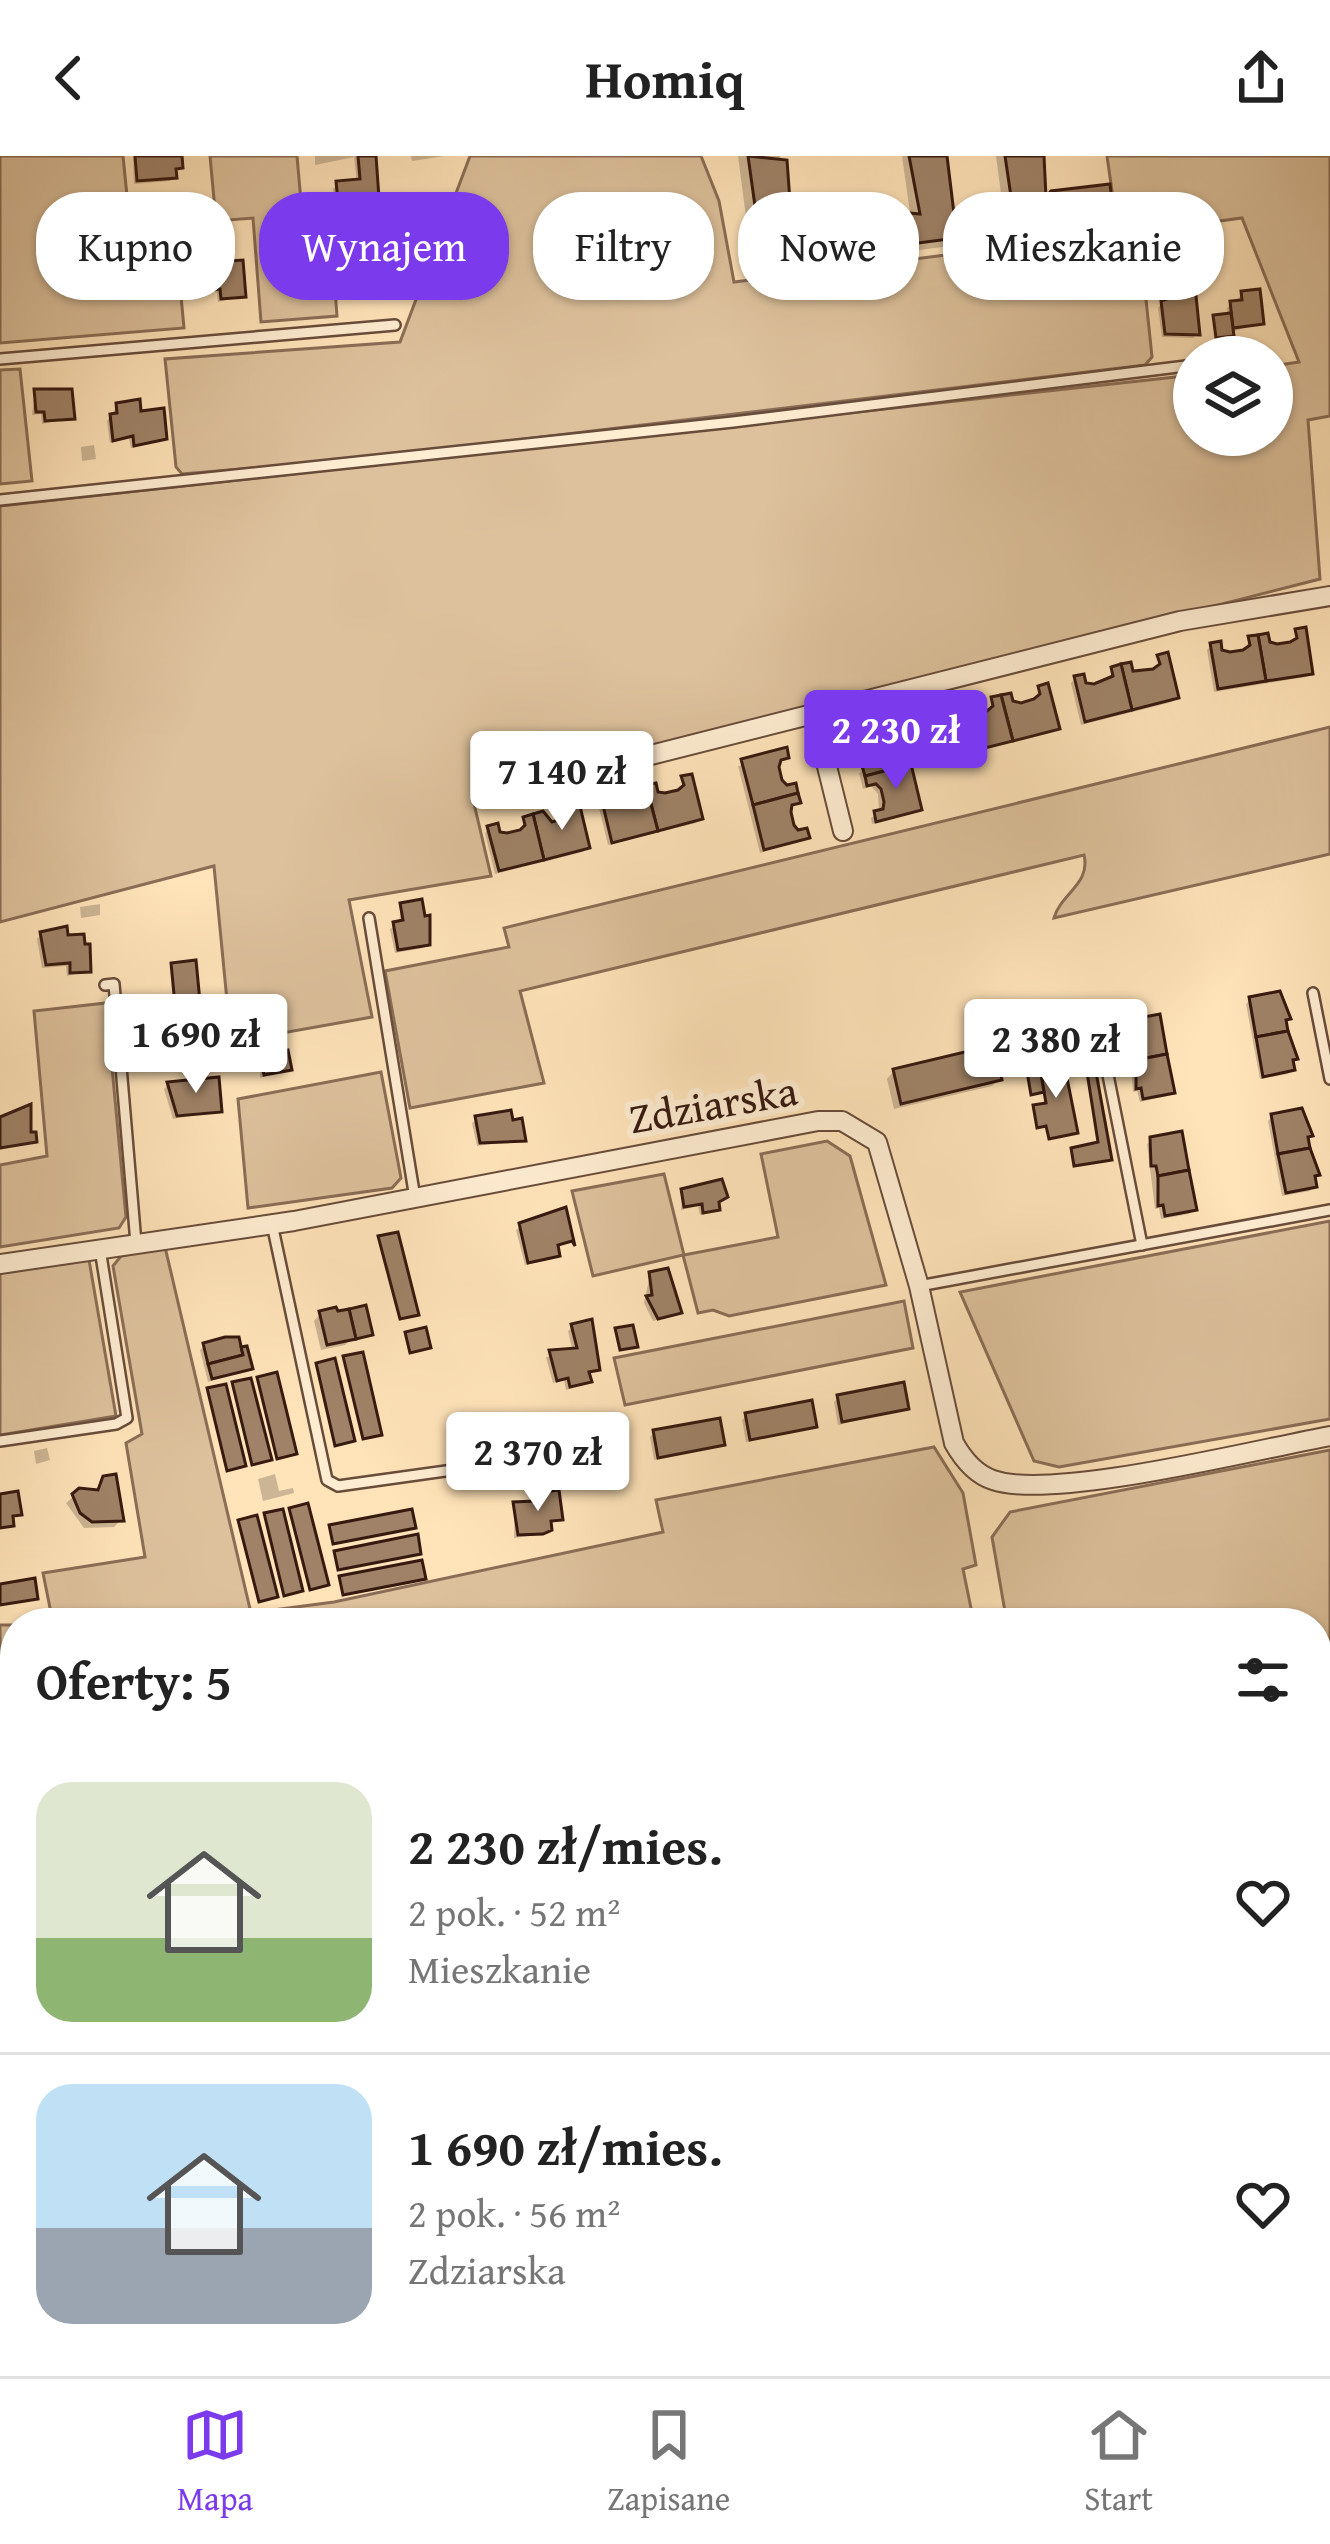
<!DOCTYPE html>
<html lang="pl">
<meta charset="utf-8">
<style>
:root{--surface:#fff;--page:#f6f6f6;--text:#222;--muted:#767676;--line:#e0e0e0;--accent:#7c3aed}
body{margin:0;font-family:"Gentium Book Plus",serif;background:var(--page);color:var(--text);height:100vh;display:flex;flex-direction:column;font-size:45px;white-space:nowrap}
*{box-sizing:border-box;margin:0}
p{font-size:39px;color:var(--muted)}
.icon{flex:none;width:66px;height:66px;fill:none;stroke:currentColor;stroke-width:2;stroke-linecap:round;stroke-linejoin:round}
.map{position:relative;flex:1;overflow:hidden}
.panel{position:absolute;left:0px;top:1452px;width:1332px;height:768px;display:flex;flex-direction:column;background:var(--surface);border-radius:48px 48px 0 0;box-shadow:0 3px 9px #0004}
.panel>*{flex:none}
.hud{position:absolute;left:36px;top:36px;width:1260px;height:108px;display:flex;gap:24px}
.buttons{position:absolute;left:1173px;top:180px;display:grid;gap:24px}
.buttons a{display:grid;place-items:center;width:120px;height:120px;border-radius:50%;background:var(--surface);box-shadow:0 3px 9px #0004;font-size:60px}
.price{position:absolute;translate:-50% -102px;padding:0 27px;border-radius:12px;background:#fff;color:#222;font-size:39px;line-height:78px;filter:drop-shadow(0 3px 6px #0008)}
.price::after{content:'';position:absolute;left:50%;top:72px;width:36px;height:27px;margin-left:-18px;background:inherit;clip-path:polygon(0 0,100% 0,50% 100%)}
.price.active{background:var(--accent);color:#fff}
ul{padding:0;list-style:none}
li{display:flex;align-items:center;gap:36px;height:300px;padding:0 36px}
li+li{border-top:3px solid var(--line)}
li span{display:grid;place-items:center;flex:none;width:336px;height:240px;border-radius:36px;color:#555}
li>.icon{margin-inline-start:auto}
span .icon{width:144px;height:144px;fill:#fffc;stroke-width:1}
li b{font-size:51px}
h2{display:flex;justify-content:space-between;align-items:center;height:144px;padding:0 36px;font-size:51px}
.pill{padding:0 42px;border-radius:48px;background:var(--surface);box-shadow:0 3px 9px #0004;font-size:42px;line-height:108px}
.pill.active{background:var(--accent);color:#fff}
header{display:flex;justify-content:space-between;align-items:center;height:156px;padding:0 36px;background:var(--surface);font-size:54px;font-weight:700}
.tab-bar{display:flex;justify-content:space-around;align-items:center;height:168px;border-top:3px solid var(--line);background:var(--surface);font-size:33px;color:var(--muted)}
.tab-bar a{display:grid;justify-items:center;gap:6px}
.tab-bar .active{color:var(--accent)}
.map>svg:first-child{display:block}
.green{fill:#ddc19c;stroke:#8a6d56;stroke-width:3}
.shadow{fill:#0003}
.lines{fill:none;stroke-linecap:round;stroke-linejoin:round}
.stream{stroke:#866952;stroke-width:6}
.building{fill:#9f8267;stroke:#36190f;stroke-width:3}
.service-casing{stroke:#684c3a;stroke-width:14}
.minor-casing{stroke:#684c3a;stroke-width:22}
.service{stroke:#ffedd2;stroke-width:9}
.minor{stroke:#ffedd2;stroke-width:18}
.labels{text-anchor:middle;stroke-width:12;stroke-linejoin:round;paint-order:stroke}
.street-label{font-size:42px;fill:#36190f;stroke:#ffedd2}
</style>
<header><svg class="icon" aria-label="back" viewBox="0 0 24 24"><path d="M15 5l-7 7 7 7"/></svg>Homiq<svg class="icon" aria-label="share" viewBox="0 0 24 24"><path d="M12 15V3M7 8l5-5 5 5M5 13v7h14v-7"/></svg></header>
<div class="map">
<svg width="1330" height="2220" viewBox="0 0 1330 2220">
<rect width="100%" height="100%" fill="#ffe3b9"/>
<filter id="stains"><feTurbulence type="fractalNoise" baseFrequency=".00167" numOctaves="4"/><feColorMatrix values="0 0 0 0 .2 0 0 0 0 .09 0 0 0 0 .02 0 0 0 .5 -.17"/></filter>
<radialGradient id="worn" r=".72"><stop offset=".6" stop-color="#630" stop-opacity="0"/><stop offset="1" stop-color="#630" stop-opacity=".3"/></radialGradient>
<g class="green">
<polygon points="0,0 123,0 130,70 174,66 184,172 0,187"/>
<polygon points="210,0 297,0 302,57 329,56 337,160 261,166 253,62 216,65"/>
<polygon points="470,0 701,0 719,45 734,126 1118,77 1107,0 1330,0 1330,260 1308,264 1320,423 472,639 491,720 349,744 372,861 231,886 214,710 0,766 0,350 1194,219 1194,279 1272,279 1272,210 1299,206 1242,62 1139,76 1152,201 1145,209 357,303 182,318 176,311 165,203 400,186"/>
<polygon points="20,213 32,325 0,328 0,214"/>
<path d="M1330,571V698L1054,762C1061,737 1091,728 1084,699L520,835L544,927L410,952L385,815L509,791L504,772Z"/>
<polygon points="106,847 126,1061 119,1072 0,1091 0,1009 47,1000 34,855"/>
<polygon points="381,916 401,1022 392,1032 248,1052 238,943"/>
<polygon points="827,985 850,1000 886,1129 729,1160 713,1154 698,1157 683,1099 593,1120 572,1035 664,1018 684,1099 778,1081 761,998"/>
<polygon points="1330,1065 1330,1263 1059,1311 1034,1305 960,1136"/>
<polygon points="165,1091 251,1457 334,1446 663,1376 656,1344 934,1291 963,1337 976,1409 963,1413 974,1467 53,1467 43,1417 145,1401 126,1287 142,1278 113,1110 121,1100"/>
<polygon points="89,1104 116,1260 0,1279 0,1117"/>
<polygon points="904,1145 913,1192 625,1249 614,1202"/>
<polygon points="1330,1294 1330,1860 1317,1861 1317,1467 1007,1467 992,1381 1010,1356"/>
<polygon points="0,1469 15,1469 15,1537 1,1539 13,1633 0,1635"/>
</g>
<g class="shadow">
<polygon points="178,0 180,11 170,25 134,28 133,0"/>
<polygon points="315,0 373,0 376,41 334,49 333,32 357,26 354,1 315,9"/>
<polygon points="411,0 444,0 412,5"/>
<polygon points="738,0 780,0 790,77 910,57 902,0 943,0 953,80 943,91 753,115"/>
<polygon points="996,0 1038,0 1044,47 1111,63 1101,73 1007,83"/>
<polygon points="368,66 398,79 421,92 388,100 384,106 366,105"/>
<polygon points="199,110 243,140 218,146 217,136 197,137"/>
<polygon points="1170,135 1197,178 1193,182 1162,181 1158,152"/>
<polygon points="1243,138 1261,167 1215,181 1214,164 1228,161 1227,152"/>
<polygon points="35,236 72,262 42,268 41,258 32,259"/>
<polygon points="117,250 139,258 164,282 131,292 129,282 110,287 107,265"/>
<polygon points="94,289 96,303 82,305 81,291"/>
<polygon points="1297,475 1310,516 1306,521 1214,536 1207,494 1212,489 1230,499 1246,494 1249,483 1277,491 1294,486"/>
<polygon points="1159,502 1176,541 1172,546 1081,569 1071,527 1075,523 1094,531 1110,525 1112,514 1157,515"/>
<polygon points="1039,532 1056,572 1052,576 961,599 951,558 955,554 964,560 990,555 993,544 1021,550 1036,543"/>
<polygon points="897,566 919,653 872,668 871,662 879,657 878,638 871,630 863,633 859,617 868,612 866,593 850,582"/>
<polygon points="786,601 776,611 798,646 789,651 791,670 807,681 760,697 738,610"/>
<polygon points="683,623 700,662 696,667 608,689 598,648 602,644 611,650 636,648 638,634 681,636"/>
<polygon points="570,652 587,691 583,696 495,718 485,677 489,672 507,680 522,674 524,663 552,669 567,663"/>
<polygon points="100,748 100,759 81,762 80,751"/>
<polygon points="401,749 427,787 423,792 395,797 390,773 399,768"/>
<polygon points="41,779 82,792 88,815 67,820 66,810 42,812 37,783"/>
<polygon points="1250,844 1285,849 1292,913 1288,918 1260,923 1246,848"/>
<polygon points="1081,854 1107,1004 1074,1010 1073,994 1098,989 1077,858 1059,860"/>
<polygon points="1130,866 1172,936 1167,940 1140,946 1137,935 1133,936 1130,895 1126,896"/>
<polygon points="261,902 289,913 260,922"/>
<polygon points="894,915 999,923 992,930 894,953 887,923"/>
<polygon points="168,929 219,955 173,963 164,933"/>
<polygon points="28,952 28,980 34,985 0,994 0,963"/>
<polygon points="1272,961 1317,1018 1310,1035 1282,1040 1268,965"/>
<polygon points="477,963 523,984 477,990 472,967"/>
<polygon points="1152,984 1194,1053 1189,1058 1161,1063 1159,1052 1155,1053 1147,988"/>
<polygon points="682,1036 716,1047 717,1052 700,1059 698,1050 681,1054"/>
<polygon points="521,1070 570,1084 555,1091 553,1103 525,1109 516,1074"/>
<polygon points="380,1083 415,1159 399,1162"/>
<polygon points="650,1119 678,1156 674,1160 653,1165 644,1147"/>
<polygon points="321,1157 351,1183 345,1189 321,1194 314,1165"/>
<polygon points="573,1171 597,1213 587,1219 584,1229 566,1234 564,1224 553,1227 546,1201 573,1196 568,1175"/>
<polygon points="204,1190 250,1212 208,1226 200,1194"/>
<polygon points="838,1242 906,1252 838,1269 834,1246"/>
<polygon points="746,1260 814,1270 746,1286 742,1264"/>
<polygon points="654,1277 722,1288 654,1304 650,1281"/>
<polygon points="47,1292 50,1304 36,1308 34,1295"/>
<polygon points="275,1318 279,1335 293,1332 294,1337 263,1345 258,1323"/>
<polygon points="102,1325 121,1364 114,1371 84,1372 66,1347 80,1335 93,1337"/>
<polygon points="515,1349 560,1363 549,1368 545,1378 514,1382"/>
<polygon points="0,1692 5,1711 0,1715"/>
<polygon points="14,1730 15,1749 0,1751 0,1736"/>
<polygon points="1318,1999 1330,2007 1330,2035 1317,2036"/>
<polygon points="64,2205 90,2205 90,2206 80,2220 63,2220"/>
<polygon points="211,2205 256,2205 224,2220 212,2220"/>
</g>
<g class="lines">
<g class="stream">
<polyline points="0,1502 15,1500"/>
<polyline points="1317,2079 1330,2092"/>
</g>
</g>
<g class="building">
<polygon points="135,0 182,0 183,12 176,13 177,22 137,25"/>
<polygon points="358,0 376,0 379,42 338,46 336,25 360,23"/>
<polygon points="748,0 787,4 792,73 888,55 920,58 909,0 947,0 957,82 763,107"/>
<polygon points="1005,0 1044,0 1046,41 1051,35 1110,28 1114,64 1016,74"/>
<polygon points="400,61 401,76 423,75 424,94 374,104 365,90 366,63"/>
<polygon points="243,104 246,141 221,143 220,133 200,134 198,107"/>
<polygon points="1195,130 1200,179 1165,178 1161,145 1170,142 1169,132"/>
<polygon points="1260,133 1264,168 1233,172 1230,145 1242,144 1241,135"/>
<polygon points="1231,157 1234,180 1216,182 1213,159"/>
<polygon points="34,233 72,233 75,263 45,265 44,256 36,256"/>
<polygon points="140,243 141,255 164,252 167,283 134,290 133,280 113,285 110,258 117,257 116,247"/>
<polygon points="1306,471 1313,518 1266,525 1258,479 1268,477 1270,486 1277,488 1290,486 1297,482 1295,473"/>
<polygon points="1258,479 1266,525 1218,533 1210,487 1221,485 1222,494 1230,496 1243,494 1250,489 1248,480"/>
<polygon points="1168,496 1179,542 1132,554 1121,508 1131,506 1133,515 1153,513 1160,508 1157,499"/>
<polygon points="1121,508 1132,554 1085,566 1074,520 1084,518 1086,527 1094,528 1113,520 1111,511"/>
<polygon points="1048,527 1060,573 1013,585 1001,539 1011,537 1013,545 1021,547 1034,543 1040,538 1038,530"/>
<polygon points="1001,539 1013,585 965,597 954,551 964,548 966,557 987,555 993,550 991,541"/>
<polygon points="899,563 911,608 865,620 862,610 871,608 872,601 869,588 865,582 856,585 853,574"/>
<polygon points="787,591 789,602 781,604 779,611 782,624 787,629 796,627 798,637 753,649 741,603"/>
<polygon points="911,608 922,654 876,666 874,655 883,653 884,646 881,633 876,628 867,630 865,620"/>
<polygon points="692,618 703,663 658,675 646,629 656,627 658,636 665,637 678,634 684,629 681,620"/>
<polygon points="646,629 658,675 612,687 601,641 611,638 613,647 620,649 633,645 638,641 636,632"/>
<polygon points="798,637 801,647 792,649 791,656 794,669 798,674 807,672 810,682 764,694 753,649"/>
<polygon points="579,646 590,692 544,704 533,658 543,655 552,666 565,662 570,658 568,649"/>
<polygon points="533,658 544,704 499,715 487,670 498,667 500,676 507,677 520,674 525,669 523,661"/>
<polygon points="422,743 425,760 430,759 430,789 398,794 393,766 403,764 400,747"/>
<polygon points="67,770 68,779 84,778 85,788 90,788 91,816 70,817 70,807 46,809 40,776"/>
<polygon points="196,804 204,888 179,891 171,807"/>
<polygon points="1280,835 1291,863 1286,864 1288,875 1256,881 1249,841"/>
<polygon points="1084,850 1112,1004 1074,1010 1071,992 1098,986 1078,859 1062,862 1059,856"/>
<polygon points="1160,858 1167,898 1136,904 1125,876 1130,875 1128,864"/>
<polygon points="1288,875 1298,903 1293,904 1295,914 1263,921 1256,881"/>
<polygon points="994,889 1002,924 901,948 893,913"/>
<polygon points="288,894 292,914 264,919 260,900"/>
<polygon points="1167,898 1175,937 1143,943 1141,932 1136,933 1136,904"/>
<polygon points="1063,902 1078,977 1049,983 1046,970 1037,972 1033,949 1046,947 1039,907"/>
<polygon points="1039,907 1044,936 1031,939 1026,910"/>
<polygon points="219,921 222,956 177,960 167,926"/>
<polygon points="31,948 31,976 36,976 37,986 0,992 0,961"/>
<polygon points="1302,952 1313,980 1308,981 1310,992 1278,998 1271,958"/>
<polygon points="511,954 513,964 522,962 526,985 480,987 475,960"/>
<polygon points="1182,975 1189,1014 1158,1020 1156,1010 1151,1010 1150,981"/>
<polygon points="1310,992 1320,1019 1315,1020 1317,1031 1286,1037 1278,998"/>
<polygon points="1189,1014 1197,1054 1165,1060 1163,1049 1158,1050 1158,1020"/>
<polygon points="722,1023 728,1041 719,1046 720,1054 703,1057 702,1048 684,1051 681,1033"/>
<polygon points="566,1051 575,1090 572,1085 558,1089 560,1100 528,1107 519,1067"/>
<polygon points="398,1076 419,1159 400,1163 378,1080"/>
<polygon points="668,1112 682,1157 658,1163 646,1140 652,1139 649,1116"/>
<polygon points="366,1149 373,1179 356,1183 349,1153"/>
<polygon points="336,1151 338,1155 349,1153 356,1183 327,1189 319,1155"/>
<polygon points="592,1163 600,1214 589,1216 592,1226 570,1231 568,1222 557,1225 549,1194 577,1192 571,1168"/>
<polygon points="633,1169 638,1191 620,1194 615,1172"/>
<polygon points="426,1171 431,1192 410,1197 405,1176"/>
<polygon points="225,1181 239,1181 243,1199 208,1208 203,1187"/>
<polygon points="247,1190 253,1213 212,1223 208,1208 243,1199 241,1191"/>
<polygon points="363,1196 382,1279 363,1283 343,1200"/>
<polygon points="335,1202 355,1285 335,1290 316,1207"/>
<polygon points="277,1216 297,1298 277,1303 257,1221"/>
<polygon points="251,1222 272,1304 252,1309 232,1226"/>
<polygon points="904,1226 909,1253 842,1266 837,1239"/>
<polygon points="226,1228 246,1310 227,1315 207,1232"/>
<polygon points="812,1244 817,1271 750,1284 745,1257"/>
<polygon points="720,1262 725,1289 658,1302 653,1274"/>
<polygon points="116,1318 124,1365 92,1366 80,1357 72,1338 79,1332 98,1334 103,1320"/>
<polygon points="559,1334 563,1364 551,1365 552,1374 543,1378 518,1379 513,1346 536,1345 542,1336"/>
<polygon points="18,1335 22,1359 13,1360 14,1370 0,1372 0,1338"/>
<polygon points="308,1347 329,1429 310,1434 289,1352"/>
<polygon points="283,1353 303,1435 284,1440 264,1357"/>
<polygon points="412,1353 416,1372 333,1388 329,1369"/>
<polygon points="257,1359 278,1441 259,1446 238,1364"/>
<polygon points="418,1378 421,1398 338,1414 334,1395"/>
<polygon points="422,1404 426,1423 343,1439 339,1420"/>
<polygon points="35,1422 38,1443 0,1449 0,1428"/>
<polygon points="12,1902 15,1957 0,1959 0,1903"/>
<polygon points="1317,1995 1330,2000 1329,2030 1317,2031"/>
<polygon points="15,2006 15,2033 0,2038 0,2007"/>
<polygon points="542,2205 587,2205 587,2210 577,2211 577,2220 543,2220"/>
<polygon points="1238,2205 1270,2206 1271,2220 1222,2220 1220,2206"/>
</g>
<g class="lines">
<g class="service-casing">
<g id="service">
<polyline points="0,203 395,169"/>
<polyline points="0,344 733,266 1194,209"/>
<polyline points="369,762 415,1042"/>
<polyline points="105,829 114,828 136,1087"/>
<polyline points="1313,837 1330,923"/>
<polyline points="1100,879 1142,1089"/>
<polyline points="272,1068 327,1324 338,1330 553,1300"/>
<polyline points="919,1130 1330,1054"/>
<polyline points="0,1285 116,1268 127,1262 100,1093"/>
<polyline points="0,1649 15,1647"/>
<polyline points="0,1869 15,1868"/>
<polyline points="0,2072 15,2071"/>
</g>
</g>
<g class="minor-casing">
<g id="minor">
<polyline points="814,558 843,675"/>
<polyline points="493,639 1180,465 1330,440"/>
<path d="M0,1108L294,1065L818,965H842L877,986L919,1130L954,1287C963,1303 975,1318 993,1324C1053,1345 1258,1293 1330,1280"/>
<polyline points="1317,1963 1330,1962"/>
<polyline points="1317,2119 1330,2133"/>
<polyline points="1317,2168 1330,2167"/>
<polyline points="619,2220 785,2205"/>
</g>
</g>
<use href="#service" class="service"/>
<use href="#minor" class="minor"/>
</g>
<g class="labels">
<g class="street-label">
<text transform="translate(713 948) rotate(-10)" y="15">Zdziarska</text>
</g>
</g>
<rect width="100%" height="100%" filter="url(#stains)"/>
<rect width="100%" height="100%" fill="url(#worn)"/>
</svg>
<div class="buttons">
<a><svg class="icon" aria-label="layers" viewBox="0 0 24 24"><path d="M12 4l9 5-9 5-9-5zM3 14l9 5 9-5"/></svg></a>
</div>
<b class="price active" style="left:896px;top:636px">2 230 zł</b>
<b class="price" style="left:562px;top:677px">7 140 zł</b>
<b class="price" style="left:196px;top:940px">1 690 zł</b>
<b class="price" style="left:1056px;top:945px">2 380 zł</b>
<b class="price" style="left:538px;top:1358px">2 370 zł</b>
<div class="hud">
<a class="pill">Kupno</a>
<a class="pill active">Wynajem</a>
<a class="pill">Filtry</a>
<a class="pill">Nowe</a>
<a class="pill">Mieszkanie</a>
</div>
<section class="panel">
<h2>Oferty: 5<svg class="icon" aria-label="filters" viewBox="0 0 24 24"><path d="M4 7h16M4 17h16"/><circle cx="9" cy="7" r="2"/><circle cx="15" cy="17" r="2"/></svg></h2>
<ul>
<li><span style="background:linear-gradient(#dfe7d0 65%,#8fb573 0)"><svg class="icon" aria-label="home" viewBox="0 0 24 24"><path d="M3 11l9-7 9 7M6 9v11h12V9"/></svg></span><div><b>2 230 zł/mies.</b><p>2 pok. · 52 m²</p><p>Mieszkanie</p></div><svg class="icon" aria-label="heart" viewBox="0 0 24 24"><path d="M12 20l-8-8c-3-5 5-10 8-4 3-6 11-1 8 4z"/></svg></li>
<li><span style="background:linear-gradient(#bfe0f5 60%,#9aa5b1 0)"><svg class="icon" aria-label="home" viewBox="0 0 24 24"><path d="M3 11l9-7 9 7M6 9v11h12V9"/></svg></span><div><b>1 690 zł/mies.</b><p>2 pok. · 56 m²</p><p>Zdziarska</p></div><svg class="icon" aria-label="heart" viewBox="0 0 24 24"><path d="M12 20l-8-8c-3-5 5-10 8-4 3-6 11-1 8 4z"/></svg></li>
</ul>
</section>
</div>
<nav class="tab-bar">
<a class="active"><svg class="icon" aria-label="map" viewBox="0 0 24 24"><path d="M3 6l6-2 6 2 6-2v14l-6 2-6-2-6 2zM9 4v14M15 6v14"/></svg>Mapa</a>
<a><svg class="icon" aria-label="saved" viewBox="0 0 24 24"><path d="M7 4h10v16l-5-4-5 4z"/></svg>Zapisane</a>
<a><svg class="icon" aria-label="home" viewBox="0 0 24 24"><path d="M3 11l9-7 9 7M6 9v11h12V9"/></svg>Start</a>
</nav>
